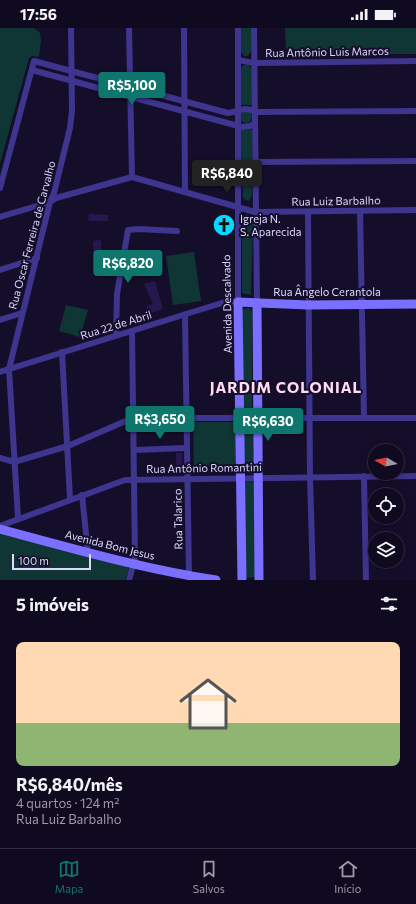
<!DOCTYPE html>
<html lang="pt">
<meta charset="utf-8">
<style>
:root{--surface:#100a20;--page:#191329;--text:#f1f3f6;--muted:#9c9aa5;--line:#302b3e;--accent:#0f766e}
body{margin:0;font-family:Commissioner,sans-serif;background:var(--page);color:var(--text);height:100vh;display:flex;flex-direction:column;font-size:15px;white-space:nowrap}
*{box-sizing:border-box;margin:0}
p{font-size:13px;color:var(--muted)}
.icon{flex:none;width:22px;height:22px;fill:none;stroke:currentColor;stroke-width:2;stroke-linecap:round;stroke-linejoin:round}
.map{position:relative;height:552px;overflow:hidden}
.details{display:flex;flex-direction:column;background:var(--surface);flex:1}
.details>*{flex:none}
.needle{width:26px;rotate:280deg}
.fabs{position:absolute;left:368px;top:416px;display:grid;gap:8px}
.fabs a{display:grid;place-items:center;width:36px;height:36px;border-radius:50%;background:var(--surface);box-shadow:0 2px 10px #0003,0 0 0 1px var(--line);font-size:20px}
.scale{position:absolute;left:12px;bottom:10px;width:79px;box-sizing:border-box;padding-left:4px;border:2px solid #ded8ff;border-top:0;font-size:11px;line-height:14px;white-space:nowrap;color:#ded8ff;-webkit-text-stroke:3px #150e2b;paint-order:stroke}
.price{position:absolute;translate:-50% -34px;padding:0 9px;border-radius:4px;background:var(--accent);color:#fff;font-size:13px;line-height:26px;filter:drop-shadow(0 1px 2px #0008)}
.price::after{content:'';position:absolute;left:50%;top:24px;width:12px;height:9px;margin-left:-6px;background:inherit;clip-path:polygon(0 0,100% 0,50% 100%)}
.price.current{background:#222;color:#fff}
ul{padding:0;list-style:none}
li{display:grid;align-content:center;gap:8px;height:212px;padding:0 16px}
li+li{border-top:1px solid var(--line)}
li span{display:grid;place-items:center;height:124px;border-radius:8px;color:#555}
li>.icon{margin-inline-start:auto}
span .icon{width:72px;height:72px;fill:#fffc;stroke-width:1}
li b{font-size:17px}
h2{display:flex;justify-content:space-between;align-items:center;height:48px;padding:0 16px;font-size:17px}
.status{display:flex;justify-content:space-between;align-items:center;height:28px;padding:0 20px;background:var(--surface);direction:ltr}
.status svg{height:11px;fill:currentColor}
.tabs{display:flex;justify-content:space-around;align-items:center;height:56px;border-top:1px solid var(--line);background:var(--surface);font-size:11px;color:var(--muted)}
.tabs a{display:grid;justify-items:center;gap:2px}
.tabs .current{color:var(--accent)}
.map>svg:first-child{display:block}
.green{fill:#103535}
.building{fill:#26184e}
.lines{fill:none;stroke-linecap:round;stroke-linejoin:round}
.street{stroke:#3d358e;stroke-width:6}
.secondary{stroke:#7a6fff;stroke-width:9}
.labels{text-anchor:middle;stroke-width:4;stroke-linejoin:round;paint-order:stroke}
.street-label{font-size:11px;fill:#ded8ff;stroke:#150e2b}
.poi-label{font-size:11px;fill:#ded8ff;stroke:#150e2b;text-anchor:start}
.district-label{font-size:15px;font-weight:bold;letter-spacing:1px;fill:#ffdaf0;stroke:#150e2b}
</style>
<div class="status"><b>17:56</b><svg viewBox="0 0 49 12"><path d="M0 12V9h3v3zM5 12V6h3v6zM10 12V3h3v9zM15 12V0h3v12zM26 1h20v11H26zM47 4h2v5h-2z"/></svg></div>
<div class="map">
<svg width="416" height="552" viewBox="0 0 416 552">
<rect width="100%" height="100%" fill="#150e2b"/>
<g class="green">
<polygon points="0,0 34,0 40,5 41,13 39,29 32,28 29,30 0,136"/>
<polygon points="241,0 251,0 251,23 248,28 244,28 241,24"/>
<polygon points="285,0 416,0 416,26 293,26 286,20"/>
<polygon points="247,36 252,41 252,77 241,77 241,41 242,38"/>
<circle cx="246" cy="89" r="6"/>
<polygon points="252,101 252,167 249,173 244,171 243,168 240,103 241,102"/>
<polygon points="246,186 250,187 253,192 251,267 242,265 242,191"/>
<polygon points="194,224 201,273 173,277 166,228"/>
<polygon points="66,277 88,282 80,309 59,303"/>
<polygon points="249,280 252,283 252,386 243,385 242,283 244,281"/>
<polygon points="193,394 236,394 236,445 194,445"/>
<polygon points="246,395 254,396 254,444 252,446 244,444 244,396"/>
<polygon points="245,454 253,454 254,456 255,549 247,550 245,547"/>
<polygon points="0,505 127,539 129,541 125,552 0,552"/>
</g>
<g class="building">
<polygon points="89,186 108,187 108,193 88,193"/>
<polygon points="101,212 102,233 94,234 93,213"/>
<polygon points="155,253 163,281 149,286 146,278 153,276 144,256"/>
<polygon points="176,425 182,425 183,442 176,442"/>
</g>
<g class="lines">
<g class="street">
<polyline points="129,0 132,149"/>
<polyline points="184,0 185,164"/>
<polyline points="254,0 257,276"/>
<polyline points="238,32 254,35 416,33"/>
<polyline points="32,42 242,99 250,98 255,95"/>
<polyline points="256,134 416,133"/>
<path d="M0,160L34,33L228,85C238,84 245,77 255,84L416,83"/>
<polyline points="360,183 364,389"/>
<polyline points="308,184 310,449 313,552"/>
<polyline points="0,189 50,174 56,170 132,149 255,184 416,182"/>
<polyline points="0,242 37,230"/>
<polyline points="185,287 189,550"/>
<polyline points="0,292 22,285"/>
<polyline points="116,307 117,266 128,202 138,201 177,203"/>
<polyline points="62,324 70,471"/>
<polyline points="0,344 228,273 238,274 238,0"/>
<polyline points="134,422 186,420"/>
<polyline points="0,430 14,434 68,418 128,392 186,390 416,390"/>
<polyline points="364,448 366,552"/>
<polyline points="82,467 88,525"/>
<polyline points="18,490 9,341 50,174 54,165 70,100 72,82 71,0"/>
<polyline points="0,498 125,452 416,448"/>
<polyline points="129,552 135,530 132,303"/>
</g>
<g class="secondary">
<polyline points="257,276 259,552"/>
<path d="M0,501C71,520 143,541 216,552"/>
<polyline points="242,552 238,274 308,277 416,276"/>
</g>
</g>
<defs>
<g id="church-disc" transform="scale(1.15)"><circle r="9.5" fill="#04d9ff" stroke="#150e2b"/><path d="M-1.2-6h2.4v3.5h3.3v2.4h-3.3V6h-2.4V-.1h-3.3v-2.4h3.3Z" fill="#111"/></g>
</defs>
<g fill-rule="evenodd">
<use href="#church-disc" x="224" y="197"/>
</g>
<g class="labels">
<g class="street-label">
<text transform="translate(327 24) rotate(-1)" y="4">Rua Antônio Luis Marcos</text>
<text transform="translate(336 173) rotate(-1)" y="4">Rua Luiz Barbalho</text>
<text transform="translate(32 207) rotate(-75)" y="4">Rua Oscar Ferreira de Carvalho</text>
<text x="327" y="268">Rua Ângelo Cerantola</text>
<text transform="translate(227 276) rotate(-91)" y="4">Avenida Descalvado</text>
<text transform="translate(116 297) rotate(-17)" y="4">Rua 22 de Abril</text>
<text transform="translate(204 440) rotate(-1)" y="4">Rua Antônio Romantini</text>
<text transform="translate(178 491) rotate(-91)" y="4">Rua Talarico</text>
<text transform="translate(110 517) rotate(14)" y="4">Avenida Bom Jesus</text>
</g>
<g class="poi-label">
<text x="240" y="195">Igreja N.<tspan x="240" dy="13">S. Aparecida</tspan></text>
</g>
<g class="district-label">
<text x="286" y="365">JARDIM COLONIAL</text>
</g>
</g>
</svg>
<div class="fabs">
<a><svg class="needle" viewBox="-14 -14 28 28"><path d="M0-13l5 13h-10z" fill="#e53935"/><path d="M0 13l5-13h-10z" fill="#9c9aa5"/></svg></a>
<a><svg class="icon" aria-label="locate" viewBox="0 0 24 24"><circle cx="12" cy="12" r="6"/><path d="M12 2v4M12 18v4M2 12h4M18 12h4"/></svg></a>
<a><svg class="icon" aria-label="layers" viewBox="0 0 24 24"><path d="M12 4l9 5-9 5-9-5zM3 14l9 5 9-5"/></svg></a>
</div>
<div class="scale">100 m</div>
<b class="price" style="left:132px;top:78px">R$5,100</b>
<b class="price current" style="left:227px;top:166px">R$6,840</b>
<b class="price" style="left:128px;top:256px">R$6,820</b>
<b class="price" style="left:160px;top:412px">R$3,650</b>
<b class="price" style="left:268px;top:414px">R$6,630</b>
</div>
<section class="details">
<h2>5 imóveis<svg class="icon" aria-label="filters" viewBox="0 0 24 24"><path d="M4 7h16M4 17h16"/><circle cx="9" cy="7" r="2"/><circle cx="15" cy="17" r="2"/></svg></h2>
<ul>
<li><span style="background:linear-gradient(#ffd9b3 65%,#8fb573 0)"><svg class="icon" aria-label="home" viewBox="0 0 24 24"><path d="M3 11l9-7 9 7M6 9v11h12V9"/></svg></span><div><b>R$6,840/mês</b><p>4 quartos · 124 m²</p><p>Rua Luiz Barbalho</p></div></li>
</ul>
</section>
<nav class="tabs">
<a class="current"><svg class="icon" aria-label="map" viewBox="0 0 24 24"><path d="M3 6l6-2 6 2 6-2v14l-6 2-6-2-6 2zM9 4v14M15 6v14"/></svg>Mapa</a>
<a><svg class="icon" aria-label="saved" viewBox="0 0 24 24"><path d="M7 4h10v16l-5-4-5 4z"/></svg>Salvos</a>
<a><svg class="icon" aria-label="home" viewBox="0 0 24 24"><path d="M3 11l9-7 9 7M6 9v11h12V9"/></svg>Início</a>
</nav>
